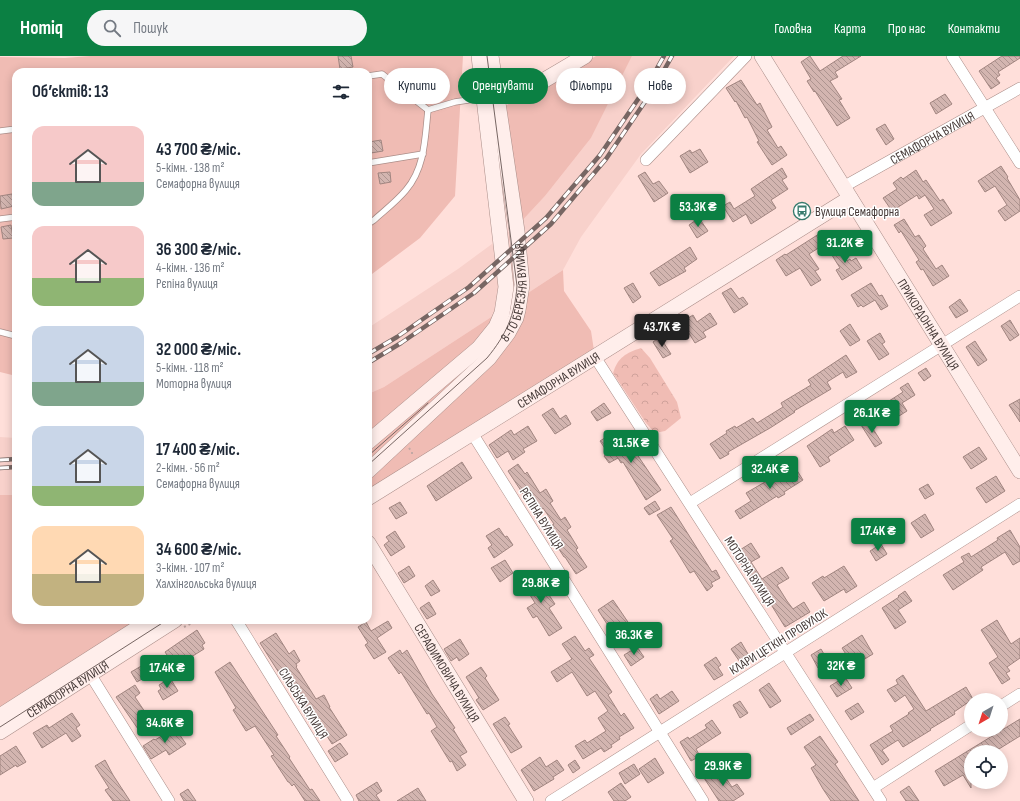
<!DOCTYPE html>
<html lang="uk">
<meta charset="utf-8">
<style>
:root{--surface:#fff;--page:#f6f6f7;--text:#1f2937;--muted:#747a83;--accent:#0b8043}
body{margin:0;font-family:"Sofia Sans Condensed",sans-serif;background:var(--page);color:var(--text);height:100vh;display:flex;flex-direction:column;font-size:15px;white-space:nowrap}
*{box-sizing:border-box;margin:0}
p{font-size:13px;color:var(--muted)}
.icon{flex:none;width:22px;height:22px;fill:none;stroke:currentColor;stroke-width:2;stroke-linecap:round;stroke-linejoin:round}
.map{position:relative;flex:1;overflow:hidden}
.details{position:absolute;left:12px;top:12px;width:360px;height:556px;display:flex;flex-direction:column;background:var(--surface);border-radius:12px;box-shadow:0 2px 10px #0003}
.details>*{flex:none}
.hud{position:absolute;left:384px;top:12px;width:380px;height:36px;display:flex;gap:8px}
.needle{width:26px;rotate:219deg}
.fabs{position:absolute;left:964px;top:637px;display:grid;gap:8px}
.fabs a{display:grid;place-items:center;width:44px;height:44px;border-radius:50%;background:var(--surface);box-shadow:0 2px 10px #0003;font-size:20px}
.price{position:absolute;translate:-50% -34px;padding:0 9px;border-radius:4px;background:var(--accent);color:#fff;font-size:13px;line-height:26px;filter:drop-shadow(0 1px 2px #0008)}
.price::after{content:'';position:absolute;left:50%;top:24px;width:12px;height:9px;margin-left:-6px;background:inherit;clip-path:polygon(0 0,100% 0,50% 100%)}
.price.on{background:#222;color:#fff}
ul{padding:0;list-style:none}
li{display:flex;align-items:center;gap:12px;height:100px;padding:0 20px}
li span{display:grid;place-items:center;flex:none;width:112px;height:80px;border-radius:12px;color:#555}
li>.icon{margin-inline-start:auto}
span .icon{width:48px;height:48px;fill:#fffc;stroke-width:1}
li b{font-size:17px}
h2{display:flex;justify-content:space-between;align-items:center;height:48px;padding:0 20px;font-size:17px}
.tag{padding:0 14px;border-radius:18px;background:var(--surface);box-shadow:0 2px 10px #0003;font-size:14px;line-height:36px}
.tag.on{background:var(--accent);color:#fff}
header{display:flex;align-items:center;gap:24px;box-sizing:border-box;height:56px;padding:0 20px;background:var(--accent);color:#fff}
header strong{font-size:19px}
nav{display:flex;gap:22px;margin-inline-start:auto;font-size:14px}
.search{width:280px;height:36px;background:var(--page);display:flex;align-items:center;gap:10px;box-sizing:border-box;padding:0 14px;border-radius:22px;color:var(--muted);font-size:15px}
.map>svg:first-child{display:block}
.built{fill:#f8d1cb}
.green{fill:#f0bcb4}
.forest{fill:url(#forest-crowns)}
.building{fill:url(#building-back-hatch);stroke:#a18580}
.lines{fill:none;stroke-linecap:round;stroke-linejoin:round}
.lane-casing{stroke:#ab8e89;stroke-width:7}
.street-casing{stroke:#ab8e89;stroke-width:12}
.secondary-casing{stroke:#ab8e89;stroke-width:16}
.path{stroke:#c3a9a5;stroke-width:2;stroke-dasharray:2 3;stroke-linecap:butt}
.lane{stroke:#fff;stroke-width:5.5}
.street{stroke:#fff;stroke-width:11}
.secondary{stroke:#ffeeeb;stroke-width:15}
.tram{stroke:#776663;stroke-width:1}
.rail-casing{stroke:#776663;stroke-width:4.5}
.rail{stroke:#fff;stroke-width:3;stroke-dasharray:9;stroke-linecap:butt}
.labels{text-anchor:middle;stroke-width:3;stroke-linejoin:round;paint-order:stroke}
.street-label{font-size:13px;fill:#443836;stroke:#fff}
.poi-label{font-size:13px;fill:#443836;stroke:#fff;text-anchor:start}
</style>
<header>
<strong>Homiq</strong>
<div class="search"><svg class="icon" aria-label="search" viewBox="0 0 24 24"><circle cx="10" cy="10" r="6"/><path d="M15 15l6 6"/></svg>Пошук</div>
<nav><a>Головна</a><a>Карта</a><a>Про нас</a><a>Контакти</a></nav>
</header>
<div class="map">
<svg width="1020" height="745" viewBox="0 0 1020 745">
<defs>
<pattern id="forest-crowns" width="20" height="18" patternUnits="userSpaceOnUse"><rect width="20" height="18" fill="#f0bcb4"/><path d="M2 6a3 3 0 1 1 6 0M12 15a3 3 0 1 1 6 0" fill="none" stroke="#cfa29b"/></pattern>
<pattern id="building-back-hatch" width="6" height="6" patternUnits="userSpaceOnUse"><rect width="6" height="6" fill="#d3b5b0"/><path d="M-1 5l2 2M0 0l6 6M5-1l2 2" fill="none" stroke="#ad9490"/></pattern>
</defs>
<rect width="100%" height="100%" fill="#ffdfda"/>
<g class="built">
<polygon points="632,0 734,0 641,98 581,181 563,214 384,331 368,338 368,272 458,213 519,168 545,140 591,82"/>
<polygon points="0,381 16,382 16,439 0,439"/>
</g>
<g class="green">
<polygon points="90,0 463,0 455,140 420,182 368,221 368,16 16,16 16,320 0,316 0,1 65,2"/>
<polygon points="596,0 632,0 591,82 545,140 519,168 503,51"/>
<polygon points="563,214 564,235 591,275 595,301 368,444 368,338 384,331"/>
<polygon points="0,439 16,439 16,564 186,564 0,682"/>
</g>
<path class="forest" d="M641,292L650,302L677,346L681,362L665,375L655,377L646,367L613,317C618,301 626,297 641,292Z"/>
<g class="building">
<polygon points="338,0 351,0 353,11 340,13"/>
<polygon points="810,0 820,15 843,0 861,0 835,16 838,21 830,25 842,43 839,44 850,62 837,70 815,35 814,36 807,25 811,23 801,6"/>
<polygon points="1002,0 1020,0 1020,2 998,16 1000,19 996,22 1000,27 991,33 979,15"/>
<polygon points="741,24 757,49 760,47 772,71 767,74 778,92 781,90 787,99 772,109 757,86 759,85 747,61 745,62 736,45 735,46 726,32"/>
<polygon points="945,38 952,48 936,58 930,47"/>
<polygon points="885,68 894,83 886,89 876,73"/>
<polygon points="381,84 383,95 371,97 369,86"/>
<polygon points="700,93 708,106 690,117 680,100 690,94 692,97"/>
<polygon points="1001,110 1008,121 1007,122 1020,144 1020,155 1005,165 998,155 1007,149 995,130 985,136 978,125"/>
<polygon points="782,112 787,121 782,124 788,133 771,144 776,152 751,168 746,158 733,166 723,150 730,146 734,153 755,140 751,133"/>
<polygon points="916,114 923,126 926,124 940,145 943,143 952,157 931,170 924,159 934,153 925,139 919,143 917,139 892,155 883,142 897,133 893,127 901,121 903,123"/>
<polygon points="390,116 391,126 380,128 378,117"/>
<polygon points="645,116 653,128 659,125 668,137 654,146 638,120"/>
<polygon points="12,138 14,150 1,153 0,140"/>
<polygon points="699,162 708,175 697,182 689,169"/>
<polygon points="904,163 915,181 919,179 926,190 923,193 936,213 942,209 949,220 933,230 923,213 921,214 916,206 919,204 901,175 899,177 894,169"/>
<polygon points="11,169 13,182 3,183 1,171"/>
<polygon points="822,176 828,186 809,198 819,213 815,215 821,224 811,230 800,212 786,220 776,204 785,198 786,199"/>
<polygon points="690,191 697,203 684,212 686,215 659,230 650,217"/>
<polygon points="838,191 847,205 850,203 851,205 856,202 862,212 842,224 836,214 840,212 830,196"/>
<polygon points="633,227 641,241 633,247 624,232"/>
<polygon points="871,227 879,240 882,239 888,250 881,254 875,244 863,251 861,249 858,251 851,239"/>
<polygon points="731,232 739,243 743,241 748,248 734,257 722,237"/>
<polygon points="960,243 968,255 956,262 949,251"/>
<polygon points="710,257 717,268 703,276 706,281 695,287 682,266 693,259 697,266"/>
<polygon points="1010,264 1019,279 1010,285 1001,270"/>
<polygon points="850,268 860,284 850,290 840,275"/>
<polygon points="880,277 885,286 882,288 889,298 879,304 867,285"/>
<polygon points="660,281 671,298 663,302 653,286"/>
<polygon points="975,285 987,304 978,310 966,291"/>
<polygon points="846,299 857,316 846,322 843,316 827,326 831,333 794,355 795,356 770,372 728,396 729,398 720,403 710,388 727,377 726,375 735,370 736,372 753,362 757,367 783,351 781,347 811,329 808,324"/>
<polygon points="926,312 931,320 924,325 918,317"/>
<polygon points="908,327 915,339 902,347 907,355 899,360 889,345 903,336 900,332"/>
<polygon points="1020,343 1020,366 1009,349"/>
<polygon points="604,347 611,357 597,365 591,356"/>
<polygon points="553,352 560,363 566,359 571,368 555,378 542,359"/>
<polygon points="868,365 882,387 875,391 861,369"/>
<polygon points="528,370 537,385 523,393 525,396 513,404 508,395 497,402 489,389 511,374 514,379"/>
<polygon points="845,370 854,384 828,401 830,405 820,411 807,390 832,373 834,377"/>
<polygon points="614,376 622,389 628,385 661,434 646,444 623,406 621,407 618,402 609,407 604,400 608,397 600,385"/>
<polygon points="979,391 987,403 971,413 963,401"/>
<polygon points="462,406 472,422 436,445 427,430"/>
<polygon points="518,408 525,418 527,416 540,437 546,433 553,445 550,447 561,464 565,461 571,471 567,474 578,492 576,494 587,511 576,518 565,501 564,501 546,473 554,468 543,452 535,456 508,415"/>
<polygon points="793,408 803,424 784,436 785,438 778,442 777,440 740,463 735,455 751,445 746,437 765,426 763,423 772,418 774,420"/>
<polygon points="996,420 1005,435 986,447 976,432"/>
<polygon points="928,428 934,438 925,443 919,433"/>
<polygon points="655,445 660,453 649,459 644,452"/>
<polygon points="400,446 407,457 396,463 389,452"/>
<polygon points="671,451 712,516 716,514 720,522 711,527 713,530 707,535 694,515 690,517 679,499 670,485 673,483 657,459"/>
<polygon points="925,458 934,474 921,482 911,467"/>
<polygon points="499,472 505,481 507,480 513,489 494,502 488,492 492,489 486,480"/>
<polygon points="1010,474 1020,491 1020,505 1013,509 1005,496 981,511 983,514 953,534 943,519 964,506 961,501 969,497 971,501 998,484 997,482"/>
<polygon points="395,475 405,491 391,500 384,489 389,485 386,481"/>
<polygon points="751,487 760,501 751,506 762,523 782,511 789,522 777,529 787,545 793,553 804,546 810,556 785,571 767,542 765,544 754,529 735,497"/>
<polygon points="881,488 887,498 876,505 870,495"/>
<polygon points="505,504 513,517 500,526 491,512"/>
<polygon points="409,510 415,520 404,527 398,517"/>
<polygon points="844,510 857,530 846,537 844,533 824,545 812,527 823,520 824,522"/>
<polygon points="533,515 555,548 549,552 562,572 549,580 537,560 533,562 527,552 535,547 520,523"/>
<polygon points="433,524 440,535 431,540 425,530"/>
<polygon points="905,535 912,545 898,554 906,566 895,573 882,552 899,541 898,540"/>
<polygon points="613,544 632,572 616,582 598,554"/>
<polygon points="429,546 436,558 427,563 420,552"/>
<polygon points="997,564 1011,588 1020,582 1020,602 1007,611 1010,615 1006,617 1010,623 1002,628 989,607 998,601 981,574"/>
<polygon points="388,565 392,572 377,582 386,596 374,603 365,589 368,587 358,571 366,566 371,575"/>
<polygon points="197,574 205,587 202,589 204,593 175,611 165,596"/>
<polygon points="276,577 289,598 294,594 300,605 296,608 297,610 296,611 316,643 324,639 330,651 329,651 347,679 332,688 320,669 316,672 310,662 307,663 301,651 303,650 283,619 281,620 260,587"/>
<polygon points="862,579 873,598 863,604 858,597 849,603 842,592"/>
<polygon points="575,580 585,595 589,592 594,599 589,602 612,636 608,639 621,660 624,657 634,672 619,681 620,683 611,689 612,691 604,696 601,692 583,703 575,690 585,684 587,687 606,675 598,662 608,655 595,635 587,640 572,616 557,626 551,616 572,603 562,588"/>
<polygon points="460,583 469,598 459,605 457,601 451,605 444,593"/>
<polygon points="741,586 751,603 742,609 731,593"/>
<polygon points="637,591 644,601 631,610 624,599"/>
<polygon points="821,593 828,605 818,612 811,599"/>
<polygon points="400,594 402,598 407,594 432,638 455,672 453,673 467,696 460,700 466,709 457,715 452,705 450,706 431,675 437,671 429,657 427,658 401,616 399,618 388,602"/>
<polygon points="716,601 721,609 718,611 723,619 714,624 704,609"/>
<polygon points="230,606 278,679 276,680 290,701 289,702 310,734 312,733 320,745 305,745 294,728 292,730 289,726 288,726 271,700 274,699 255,670 246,675 233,654 236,652 215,616"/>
<polygon points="143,609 149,619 137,626 131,616"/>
<polygon points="481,611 487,620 485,622 499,644 483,654 476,644 479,642 466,621"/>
<polygon points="903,619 926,655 966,631 973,643 954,656 955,658 930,673 931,674 903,691 898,684 882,694 889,704 882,709 870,689 893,675 890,670 909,658 908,657 914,653 905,639 895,646 887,634 898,628 896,624"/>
<polygon points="845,621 852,632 837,641 830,630"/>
<polygon points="170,622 178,635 163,644 158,635 161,633 159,629"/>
<polygon points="769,627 781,645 770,652 759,634"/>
<polygon points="135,629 140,637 135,641 151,665 138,673 116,641"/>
<polygon points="672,635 679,645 659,658 650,643 657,638 660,643"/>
<polygon points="740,645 748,657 740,662 733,649"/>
<polygon points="858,647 864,656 851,664 845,655"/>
<polygon points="72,657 80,669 76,672 81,680 72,686 66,677 42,692 33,677 47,669 49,672"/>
<polygon points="810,658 814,664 791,679 787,672"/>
<polygon points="505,661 510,668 508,669 522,691 511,697 493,668"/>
<polygon points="1020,663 1020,680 994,696 971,696 971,732 963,719 944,730 935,715"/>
<polygon points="712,664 721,677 696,693 700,700 691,705 680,686 688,681 689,683 707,672 705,669"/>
<polygon points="175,672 186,688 169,699 166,694 151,703 143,690 154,683 155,684"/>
<polygon points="820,680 838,706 835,708 859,745 831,745 823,733 811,712 816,709 804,691"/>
<polygon points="340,687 348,698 335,706 328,695"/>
<polygon points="16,690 26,706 17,711 16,709 0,719 0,700"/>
<polygon points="540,701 546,711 557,704 564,714 553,721 554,723 534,735 521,714"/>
<polygon points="655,702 664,717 648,727 639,713"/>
<polygon points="105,704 113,719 130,745 113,745 105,734 109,732 95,710"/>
<polygon points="575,704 580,712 573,717 568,709"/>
<polygon points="634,708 640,718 625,728 619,717"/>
<polygon points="719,712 732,731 737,728 744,738 733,745 719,745 704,722"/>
<polygon points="377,726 382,735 376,739 380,745 359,745 356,739"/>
<polygon points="621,727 631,741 625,745 614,745 608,736"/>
<polygon points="909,730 919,745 906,745 900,736"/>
<polygon points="418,732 426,745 397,745"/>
<polygon points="188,733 196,745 184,745 180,738"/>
</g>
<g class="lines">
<g class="lane-casing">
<g id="lane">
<polyline points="368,20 382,18 428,54"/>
<polyline points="428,54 455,46 482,42"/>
<polyline points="0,75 16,73"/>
<polyline points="368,107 423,98"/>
<polyline points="0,163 16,161"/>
<path d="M368,168L374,164C384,155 397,145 406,134C425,112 425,82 428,54"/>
<polyline points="0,276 16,280"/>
</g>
</g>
<g class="street-casing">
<g id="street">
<polyline points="952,0 1020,107"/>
<polyline points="646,104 746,0"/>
<path id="s1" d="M843,131L1020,32"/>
<polyline points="595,301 881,745"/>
<polyline points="472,377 703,745"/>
<polyline points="690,447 1020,240"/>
<polyline points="236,564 348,745"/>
<polyline points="90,618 169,745"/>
<polyline points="1001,650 1020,638"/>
<polyline points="873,732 971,669"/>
<polyline points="551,745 1020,448"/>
</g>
</g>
<g class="secondary-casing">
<g id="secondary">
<path id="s2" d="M762,0L1020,415"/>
<polyline points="488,41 514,37 531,32 585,0"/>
<polyline points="368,386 479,292 496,271 502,257 506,231 479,0"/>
<path id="s3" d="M368,415L489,302L508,277L516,262L518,254L522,229L517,175L491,0"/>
<path id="s4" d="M368,442L850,142"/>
<path id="s5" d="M368,487L526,745"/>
<polyline points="0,660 150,564"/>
<path id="s6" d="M0,676L175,564"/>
</g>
</g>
<g class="path">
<polyline points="409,392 412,396 412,401"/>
<polyline points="184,571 198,564"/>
</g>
<use href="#lane" class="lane"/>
<use href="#street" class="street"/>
<use href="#secondary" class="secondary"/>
<g class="tram">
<polyline points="368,400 428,347"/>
<path d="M368,409L487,302C506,279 515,259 517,230L487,0"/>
<polyline points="0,671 167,564"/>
</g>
<g class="rail-casing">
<g id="rail">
<polyline points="368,298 397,281 469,231 546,162 600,99 647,30 664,0"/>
<polyline points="368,307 401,287 474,237 551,168 606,103 653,34 672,0"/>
<polyline points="0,404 16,403"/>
<polyline points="0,412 16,411"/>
</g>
</g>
<use href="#rail" class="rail"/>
</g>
<defs>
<g id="bus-ring" transform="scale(0.9)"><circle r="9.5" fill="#fff" stroke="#367a6c" stroke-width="1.5"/><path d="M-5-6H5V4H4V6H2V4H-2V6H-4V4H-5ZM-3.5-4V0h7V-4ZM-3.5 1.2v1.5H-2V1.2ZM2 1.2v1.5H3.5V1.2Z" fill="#367a6c"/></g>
</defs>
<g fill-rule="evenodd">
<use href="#bus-ring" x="802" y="155"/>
</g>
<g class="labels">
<g class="street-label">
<text dy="5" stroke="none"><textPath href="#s1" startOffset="102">СЕМАФОРНА ВУЛИЦЯ</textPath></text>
<text dy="5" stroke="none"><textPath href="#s3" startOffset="239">8-ГО БЕРЕЗНЯ ВУЛИЦЯ</textPath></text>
<text dy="5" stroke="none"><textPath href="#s2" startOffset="316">ПРИКОРДОННА ВУЛИЦЯ</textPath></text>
<text dy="5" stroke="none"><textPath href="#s4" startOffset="224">СЕМАФОРНА ВУЛИЦЯ</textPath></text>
<text transform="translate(542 462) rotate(58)" y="5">РЄПІНА ВУЛИЦЯ</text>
<text transform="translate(750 515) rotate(57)" y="5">МОТОРНА ВУЛИЦЯ</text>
<text transform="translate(778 585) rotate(-32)" y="5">КЛАРИ ЦЕТКІН ПРОВУЛОК</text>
<text dy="5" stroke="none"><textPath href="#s5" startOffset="152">СЕРАФИМОВИЧА ВУЛИЦЯ</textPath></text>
<text dy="5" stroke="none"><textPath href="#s6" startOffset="80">СЕМАФОРНА ВУЛИЦЯ</textPath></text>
<text transform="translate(304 647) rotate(58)" y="5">СІЛЬСЬКА ВУЛИЦЯ</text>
</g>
<g class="poi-label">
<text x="815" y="160">Вулиця Семафорна</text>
</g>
</g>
</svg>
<div class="fabs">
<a><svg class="needle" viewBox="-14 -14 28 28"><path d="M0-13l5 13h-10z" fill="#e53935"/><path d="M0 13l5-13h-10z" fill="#747a83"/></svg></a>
<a><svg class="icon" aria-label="locate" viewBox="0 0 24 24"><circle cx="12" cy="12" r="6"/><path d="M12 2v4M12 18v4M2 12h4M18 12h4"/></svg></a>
</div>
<b class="price" style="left:698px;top:172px">53.3K ₴</b>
<b class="price" style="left:845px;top:208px">31.2K ₴</b>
<b class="price on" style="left:662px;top:292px">43.7K ₴</b>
<b class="price" style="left:872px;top:378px">26.1K ₴</b>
<b class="price" style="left:631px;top:408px">31.5K ₴</b>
<b class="price" style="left:770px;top:434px">32.4K ₴</b>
<b class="price" style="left:878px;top:496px">17.4K ₴</b>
<b class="price" style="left:541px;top:548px">29.8K ₴</b>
<b class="price" style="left:634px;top:600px">36.3K ₴</b>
<b class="price" style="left:841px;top:631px">32K ₴</b>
<b class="price" style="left:167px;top:633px">17.4K ₴</b>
<b class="price" style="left:165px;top:688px">34.6K ₴</b>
<b class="price" style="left:723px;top:731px">29.9K ₴</b>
<div class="hud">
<a class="tag">Купити</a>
<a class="tag on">Орендувати</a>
<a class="tag">Фільтри</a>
<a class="tag">Нове</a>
</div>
<section class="details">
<h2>Об’єктів: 13<svg class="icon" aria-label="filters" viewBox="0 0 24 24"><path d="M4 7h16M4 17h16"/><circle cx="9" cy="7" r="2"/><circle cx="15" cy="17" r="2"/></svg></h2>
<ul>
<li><span style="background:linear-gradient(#f6c9c9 70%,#7fa58c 0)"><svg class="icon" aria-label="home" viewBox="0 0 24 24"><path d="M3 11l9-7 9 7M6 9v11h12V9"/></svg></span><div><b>43 700 ₴/міс.</b><p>5-кімн. · 138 m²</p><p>Семафорна вулиця</p></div></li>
<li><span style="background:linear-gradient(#f6c9c9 65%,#8fb573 0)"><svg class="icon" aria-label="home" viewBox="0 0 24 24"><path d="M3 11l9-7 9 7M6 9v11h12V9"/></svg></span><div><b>36 300 ₴/міс.</b><p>4-кімн. · 136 m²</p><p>Рєпіна вулиця</p></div></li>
<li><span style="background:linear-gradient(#c9d6e8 70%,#7fa58c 0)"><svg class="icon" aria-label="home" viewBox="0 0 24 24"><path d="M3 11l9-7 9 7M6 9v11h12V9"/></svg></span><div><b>32 000 ₴/міс.</b><p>5-кімн. · 118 m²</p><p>Моторна вулиця</p></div></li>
<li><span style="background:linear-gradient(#c9d6e8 75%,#8fb573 0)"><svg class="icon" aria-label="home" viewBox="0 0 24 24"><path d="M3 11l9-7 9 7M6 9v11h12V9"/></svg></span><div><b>17 400 ₴/міс.</b><p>2-кімн. · 56 m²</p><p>Семафорна вулиця</p></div></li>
<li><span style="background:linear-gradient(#ffd9b3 60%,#c2b280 0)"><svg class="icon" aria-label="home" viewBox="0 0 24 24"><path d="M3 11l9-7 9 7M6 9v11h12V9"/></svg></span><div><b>34 600 ₴/міс.</b><p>3-кімн. · 107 m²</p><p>Халхінгольська вулиця</p></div></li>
</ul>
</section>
</div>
